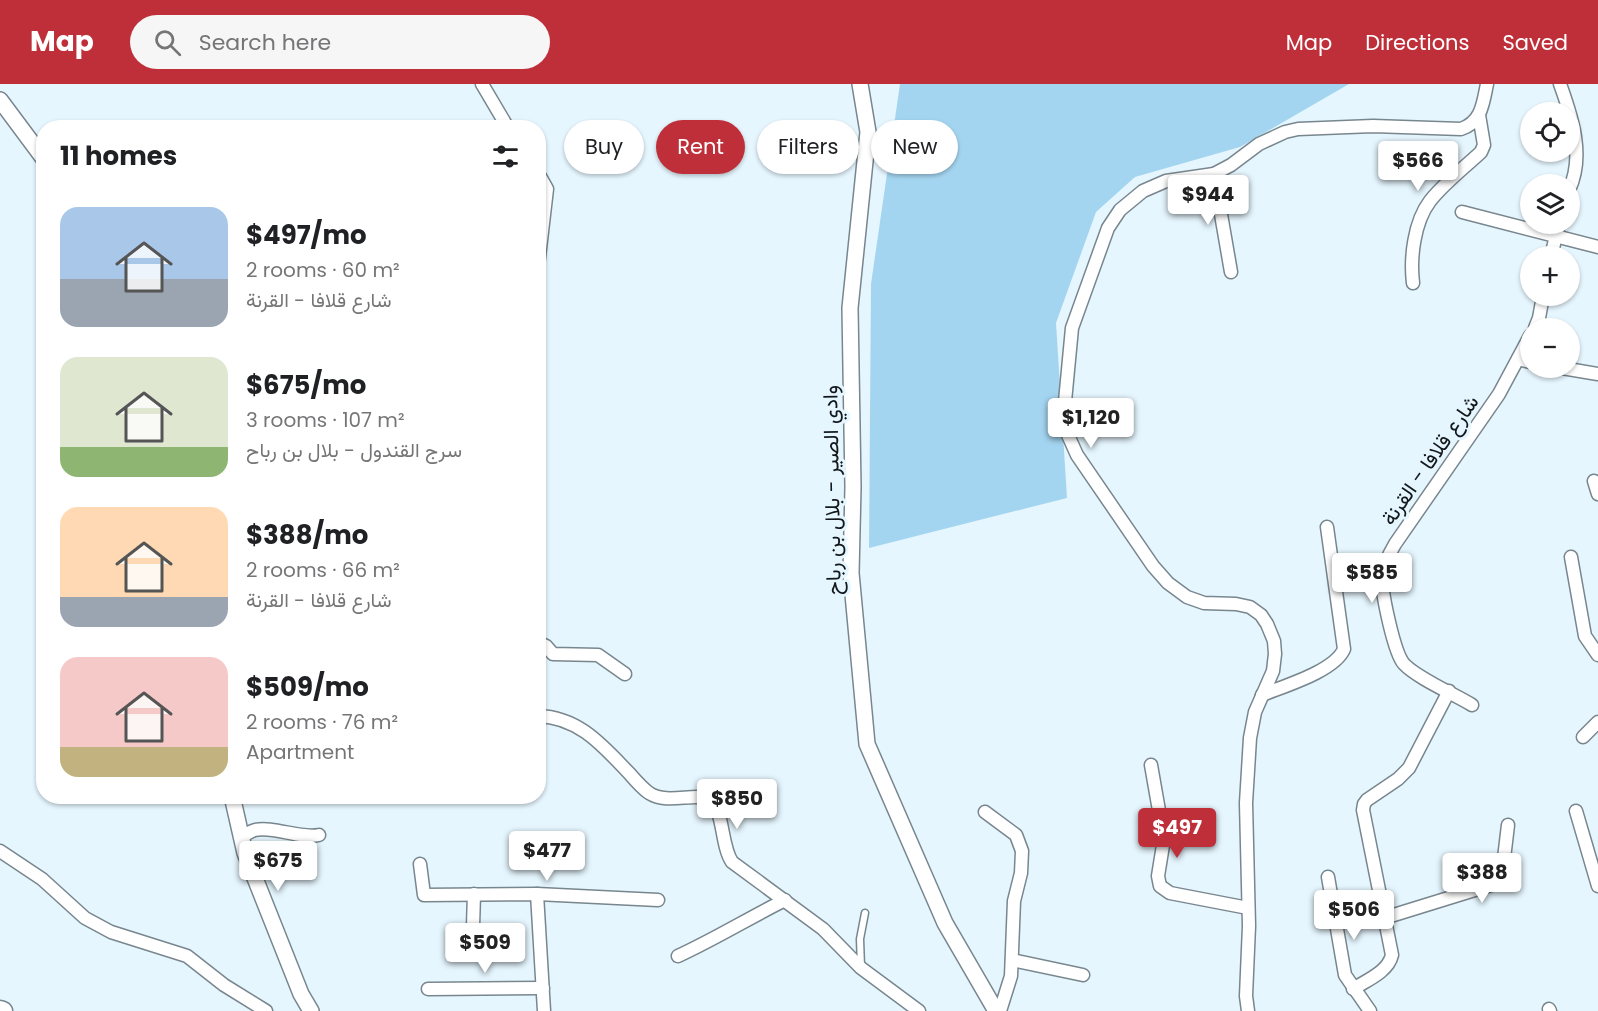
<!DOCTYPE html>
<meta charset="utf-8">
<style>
:root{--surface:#fff;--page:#f6f6f6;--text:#202124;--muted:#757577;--accent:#bf2f3a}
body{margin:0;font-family:Poppins,Vazirmatn,sans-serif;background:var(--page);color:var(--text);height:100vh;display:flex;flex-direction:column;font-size:22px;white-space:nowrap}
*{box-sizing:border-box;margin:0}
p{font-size:20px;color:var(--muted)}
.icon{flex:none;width:33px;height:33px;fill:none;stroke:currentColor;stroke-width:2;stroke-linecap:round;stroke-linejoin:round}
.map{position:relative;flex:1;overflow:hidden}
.side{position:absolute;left:36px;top:36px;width:510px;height:684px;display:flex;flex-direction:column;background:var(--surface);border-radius:24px;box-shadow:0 2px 4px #0004}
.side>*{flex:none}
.hud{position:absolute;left:564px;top:36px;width:570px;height:54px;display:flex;gap:12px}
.fabs{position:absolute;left:1520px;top:18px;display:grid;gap:12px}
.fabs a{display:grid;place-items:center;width:60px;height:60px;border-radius:50%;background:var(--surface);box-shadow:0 2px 4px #0004;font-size:30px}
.price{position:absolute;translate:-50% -51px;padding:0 14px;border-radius:6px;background:#fff;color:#222;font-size:20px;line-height:39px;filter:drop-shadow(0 2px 3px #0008)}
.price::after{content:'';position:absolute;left:50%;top:36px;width:18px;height:14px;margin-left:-9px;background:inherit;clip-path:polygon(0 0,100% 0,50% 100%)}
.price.active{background:var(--accent);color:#fff}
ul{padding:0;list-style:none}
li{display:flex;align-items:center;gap:18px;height:150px;padding:0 24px}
li span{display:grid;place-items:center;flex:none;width:168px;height:120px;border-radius:18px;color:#555}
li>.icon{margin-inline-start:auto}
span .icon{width:72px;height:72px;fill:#fffc;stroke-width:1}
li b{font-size:26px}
h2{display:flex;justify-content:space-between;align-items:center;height:72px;padding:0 24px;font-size:26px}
.chip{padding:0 21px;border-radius:27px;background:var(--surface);box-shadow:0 2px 4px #0004;font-size:21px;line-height:54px}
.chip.active{background:var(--accent);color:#fff}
header{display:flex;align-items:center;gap:36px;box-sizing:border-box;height:84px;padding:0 30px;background:var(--accent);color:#fff}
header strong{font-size:28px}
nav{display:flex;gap:33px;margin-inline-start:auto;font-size:21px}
.search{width:420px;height:54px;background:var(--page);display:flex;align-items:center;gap:15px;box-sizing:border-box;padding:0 21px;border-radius:33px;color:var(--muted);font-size:22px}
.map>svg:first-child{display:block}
.green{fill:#a4d5f0}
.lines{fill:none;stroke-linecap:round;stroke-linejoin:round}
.service-casing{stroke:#78868e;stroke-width:9}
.minor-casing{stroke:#78868e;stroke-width:15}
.tertiary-casing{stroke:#78868e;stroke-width:18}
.secondary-casing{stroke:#78868e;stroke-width:21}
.service{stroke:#fff;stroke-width:6}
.minor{stroke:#fff;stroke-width:12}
.tertiary{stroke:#fff;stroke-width:15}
.secondary{stroke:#fff;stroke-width:18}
.labels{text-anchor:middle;stroke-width:6;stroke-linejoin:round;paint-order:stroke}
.street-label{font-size:21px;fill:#11171a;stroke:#e6f6fe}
</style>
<header>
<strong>Map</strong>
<div class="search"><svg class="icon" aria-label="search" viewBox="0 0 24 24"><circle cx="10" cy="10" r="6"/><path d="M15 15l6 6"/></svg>Search here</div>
<nav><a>Map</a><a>Directions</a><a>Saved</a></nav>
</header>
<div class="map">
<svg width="1598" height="927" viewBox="0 0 1598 927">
<rect width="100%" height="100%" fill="#e6f6fe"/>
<polygon class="green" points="900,0 1349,0 1240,63 1135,93 1096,128 1056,239 1067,414 869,464 871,200"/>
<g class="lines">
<g class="service-casing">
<polyline id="service" points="861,883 860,855 865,829"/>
</g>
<g class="minor-casing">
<g id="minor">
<polyline points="482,0 508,44"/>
<path d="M1560,0C1572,33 1585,72 1569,106"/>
<polyline points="538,89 547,105 538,182"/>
<polyline points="1214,90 1231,188"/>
<polyline points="1462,128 1598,163"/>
<polyline points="1551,172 1559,140"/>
<path d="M1413,199C1410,174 1414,138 1430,117C1443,100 1465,83 1481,68L1484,61L1479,31"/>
<polyline points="1535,244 1539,234 1543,212"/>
<polyline points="1518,275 1530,278"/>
<polyline points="1562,284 1598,290"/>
<polyline points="1594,397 1598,410"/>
<polyline points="1571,473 1585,552 1598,571"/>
<polyline points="538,558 546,562 553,570 598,571 625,590"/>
<path d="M1262,611C1284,602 1335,587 1344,565L1327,443"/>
<path d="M1472,621C1454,610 1417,594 1404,580C1394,569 1382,510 1382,495C1383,483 1389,470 1395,460L1499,310L1530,252"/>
<path d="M538,632C579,633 603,662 629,689C635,696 642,704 649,709C669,722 698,706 711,717C724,728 721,762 732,778L823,845L861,884L919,927"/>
<polyline points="1583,653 1598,638"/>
<polyline points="1151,681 1164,755 1158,792 1160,802 1170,809 1248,824"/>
<polyline points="1576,727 1598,802"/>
<polyline points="985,728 1016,751 1022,767 1021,789 1014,817 1011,892 1000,927"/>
<path d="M241,753C245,751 251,747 255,746C274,742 300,755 319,751"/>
<polyline points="0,767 42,795 85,834 111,848 187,872 224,901 266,927"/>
<polyline points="420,780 424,811 537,810 544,927"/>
<polyline points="1328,793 1345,891 1370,927"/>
<polyline points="537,810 658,816"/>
<polyline points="1384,834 1494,800 1502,791 1508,741"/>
<polyline points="473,842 474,810"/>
<path d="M678,872C715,855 749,834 785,816"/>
<polyline points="1012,876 1083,891"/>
<polyline points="428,905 543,904"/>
<path d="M1353,905C1367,896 1388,888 1392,871L1363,726L1364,720L1367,716L1398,695L1409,684L1449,607"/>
<polyline points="1549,925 1550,927"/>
<path d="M1248,927L1246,912L1249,842L1246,719L1250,654L1255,628L1273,587L1275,570L1274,557L1267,540L1261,531L1250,523L1236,520L1204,519L1187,513L1168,499L1153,482L1077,371L1068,351L1064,328L1072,244L1108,144L1120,126L1143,107L1166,97L1214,90L1231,81L1259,60L1285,48L1298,45L1373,42L1461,45C1482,38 1483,19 1487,0"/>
</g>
</g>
<g class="tertiary-casing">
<g id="tertiary">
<polyline points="860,0 868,48 850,224 853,403 851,489 867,660 945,839 996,927"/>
<polyline points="0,16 44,75"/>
<polyline points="232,712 245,769 301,910 311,927"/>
</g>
</g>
<g class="secondary-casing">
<polyline id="secondary" points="0,926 3,927"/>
</g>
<use href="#service" class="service"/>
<use href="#minor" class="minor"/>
<use href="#tertiary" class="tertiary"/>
<use href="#secondary" class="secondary"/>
</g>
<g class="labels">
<g class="street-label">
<text transform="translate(1430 376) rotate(-55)" y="7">شارع قلافا - القرنة</text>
<text transform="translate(832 406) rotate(-91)" y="7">وادي الصير - بلال بن رباح</text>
</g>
</g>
</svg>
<div class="fabs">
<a><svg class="icon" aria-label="locate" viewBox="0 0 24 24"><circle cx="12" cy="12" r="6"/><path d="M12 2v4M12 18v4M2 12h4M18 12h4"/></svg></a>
<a><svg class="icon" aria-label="layers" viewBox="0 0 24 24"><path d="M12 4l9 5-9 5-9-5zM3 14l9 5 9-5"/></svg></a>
<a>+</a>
<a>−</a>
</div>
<b class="price" style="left:1418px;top:108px">$566</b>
<b class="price" style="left:1208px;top:142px">$944</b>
<b class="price" style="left:1091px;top:365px">$1,120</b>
<b class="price" style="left:1372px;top:520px">$585</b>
<b class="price" style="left:737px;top:746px">$850</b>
<b class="price active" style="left:1177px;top:775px">$497</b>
<b class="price" style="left:547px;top:798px">$477</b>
<b class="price" style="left:278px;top:808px">$675</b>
<b class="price" style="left:1482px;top:820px">$388</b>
<b class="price" style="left:1354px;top:857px">$506</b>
<b class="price" style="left:485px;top:890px">$509</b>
<div class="hud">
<a class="chip">Buy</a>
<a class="chip active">Rent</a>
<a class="chip">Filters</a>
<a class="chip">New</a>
</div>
<section class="side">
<h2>11 homes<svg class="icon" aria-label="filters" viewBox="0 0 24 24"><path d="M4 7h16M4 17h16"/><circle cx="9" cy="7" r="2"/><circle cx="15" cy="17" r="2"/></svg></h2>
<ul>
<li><span style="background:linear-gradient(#a9c7e8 60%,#9aa5b1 0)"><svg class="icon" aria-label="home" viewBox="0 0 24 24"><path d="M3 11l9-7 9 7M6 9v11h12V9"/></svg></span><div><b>$497/mo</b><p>2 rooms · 60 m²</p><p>شارع قلافا - القرنة</p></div></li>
<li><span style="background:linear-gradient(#dfe7d0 75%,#8fb573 0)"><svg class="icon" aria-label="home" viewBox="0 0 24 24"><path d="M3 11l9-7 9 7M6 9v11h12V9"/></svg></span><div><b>$675/mo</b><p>3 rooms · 107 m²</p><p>سرج القندول - بلال بن رباح</p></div></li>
<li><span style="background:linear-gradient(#ffd9b3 75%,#9aa5b1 0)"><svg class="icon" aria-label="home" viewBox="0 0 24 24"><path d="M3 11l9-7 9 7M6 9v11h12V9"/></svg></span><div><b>$388/mo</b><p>2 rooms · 66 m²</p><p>شارع قلافا - القرنة</p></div></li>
<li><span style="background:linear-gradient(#f6c9c9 75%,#c2b280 0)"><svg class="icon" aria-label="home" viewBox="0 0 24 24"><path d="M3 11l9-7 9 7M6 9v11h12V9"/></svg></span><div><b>$509/mo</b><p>2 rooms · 76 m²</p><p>Apartment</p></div></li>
</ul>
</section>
</div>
